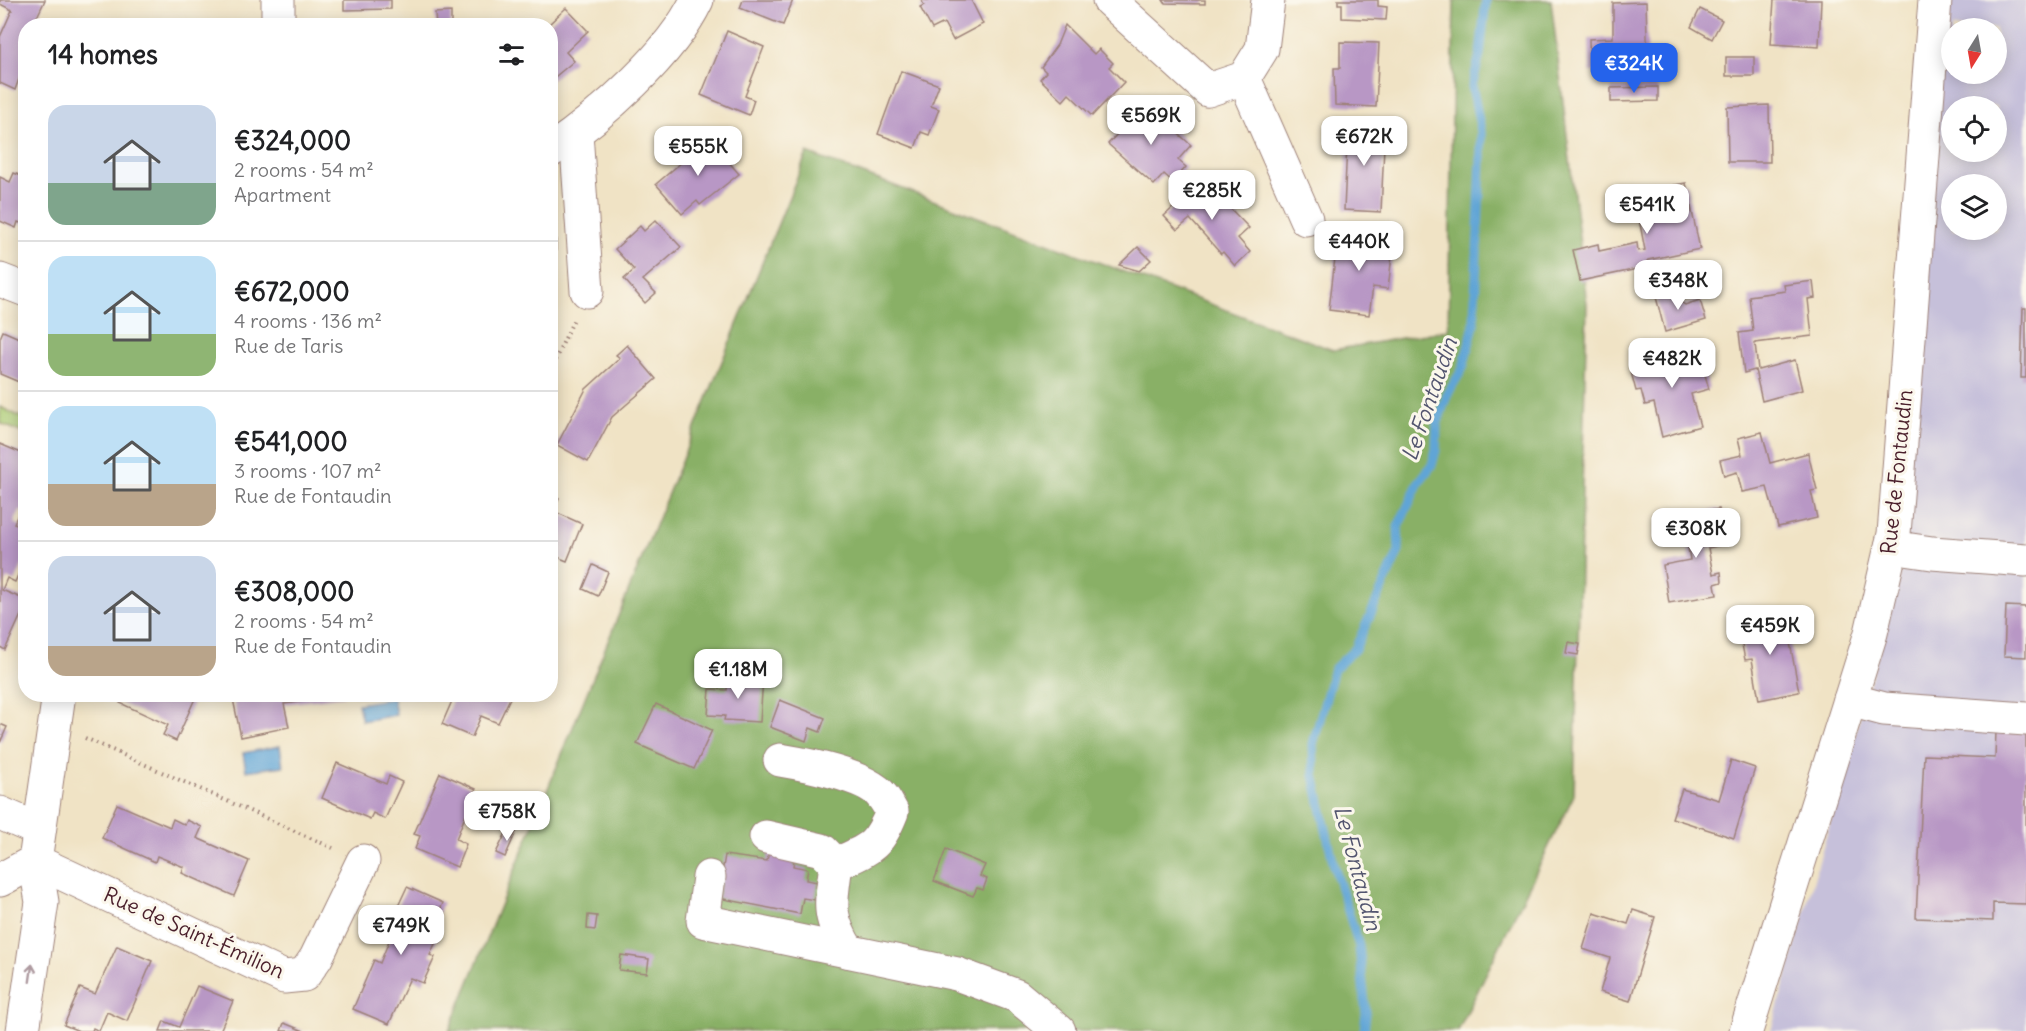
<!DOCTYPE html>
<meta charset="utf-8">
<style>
:root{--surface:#fff;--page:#f6f6f6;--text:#202124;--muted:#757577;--line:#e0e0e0;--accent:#2563eb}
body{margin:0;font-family:Delius,sans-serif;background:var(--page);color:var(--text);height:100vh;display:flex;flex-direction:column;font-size:22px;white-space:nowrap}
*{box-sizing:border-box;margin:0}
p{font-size:20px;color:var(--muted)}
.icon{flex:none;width:33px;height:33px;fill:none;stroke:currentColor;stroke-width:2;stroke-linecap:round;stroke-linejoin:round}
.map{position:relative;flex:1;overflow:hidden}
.drawer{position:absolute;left:18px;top:18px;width:540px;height:684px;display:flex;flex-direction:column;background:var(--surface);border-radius:24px;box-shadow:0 3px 15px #0003}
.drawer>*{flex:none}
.needle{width:39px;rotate:191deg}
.controls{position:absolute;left:1941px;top:18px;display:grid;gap:12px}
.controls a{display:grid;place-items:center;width:66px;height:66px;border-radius:50%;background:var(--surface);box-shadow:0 3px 15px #0003;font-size:30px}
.price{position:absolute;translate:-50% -51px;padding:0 14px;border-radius:12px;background:#fff;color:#222;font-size:20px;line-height:39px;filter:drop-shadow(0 2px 3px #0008)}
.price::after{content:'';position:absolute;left:50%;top:36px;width:18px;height:14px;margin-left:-9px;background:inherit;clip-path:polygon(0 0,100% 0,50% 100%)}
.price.active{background:var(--accent);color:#fff}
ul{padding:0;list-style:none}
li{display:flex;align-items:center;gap:18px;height:150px;padding:0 30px}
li+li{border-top:2px solid var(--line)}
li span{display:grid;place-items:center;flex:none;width:168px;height:120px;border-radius:18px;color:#555}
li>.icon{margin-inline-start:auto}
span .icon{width:72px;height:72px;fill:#fffc;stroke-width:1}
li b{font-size:26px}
h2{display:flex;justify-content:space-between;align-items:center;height:72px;padding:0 30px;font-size:26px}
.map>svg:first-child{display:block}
.industrial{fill:#c6c0da;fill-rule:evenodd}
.green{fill:#accc74;stroke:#7b7650;stroke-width:1.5}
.forest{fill:#89b066;stroke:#6a6848;stroke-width:1.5}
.water{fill:#61a5d6;stroke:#566280;stroke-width:1.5}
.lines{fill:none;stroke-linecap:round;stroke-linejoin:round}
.stream{stroke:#61a5d6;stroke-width:9}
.building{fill:#b897c5}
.minor-casing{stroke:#9d8178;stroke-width:35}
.path{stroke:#9d8178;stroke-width:4;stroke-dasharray:1.5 4.5;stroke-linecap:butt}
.minor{stroke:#fff;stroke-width:33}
.oneway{stroke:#ae9aa0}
.labels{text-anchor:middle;stroke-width:6;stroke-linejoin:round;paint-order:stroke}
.street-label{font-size:21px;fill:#4a1f2b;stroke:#fbf7ec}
.water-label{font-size:22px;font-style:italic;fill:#53556f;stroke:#fbf7ec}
</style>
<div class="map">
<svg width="2026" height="1031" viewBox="0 0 2026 1031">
<rect width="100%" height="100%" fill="#fbf7ec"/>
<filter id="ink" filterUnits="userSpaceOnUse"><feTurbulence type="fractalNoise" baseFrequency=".0167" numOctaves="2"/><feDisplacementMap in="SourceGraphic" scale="12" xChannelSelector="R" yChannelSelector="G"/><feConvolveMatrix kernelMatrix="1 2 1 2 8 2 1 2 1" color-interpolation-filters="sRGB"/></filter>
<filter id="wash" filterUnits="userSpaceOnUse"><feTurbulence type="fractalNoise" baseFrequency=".008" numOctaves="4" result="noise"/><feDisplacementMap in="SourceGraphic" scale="24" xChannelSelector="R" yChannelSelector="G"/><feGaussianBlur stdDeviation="1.35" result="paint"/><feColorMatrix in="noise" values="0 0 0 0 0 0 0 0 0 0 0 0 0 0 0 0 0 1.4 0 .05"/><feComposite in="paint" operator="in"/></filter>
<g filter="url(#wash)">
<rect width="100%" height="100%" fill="#f0e3c5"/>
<path class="industrial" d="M1936,0H2026V1031H1771L1904,562ZM1952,28H1996V74H1952ZM1952,106H1996V152H1952ZM1952,184H1996V230H1952Z"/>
<polygon class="green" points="0,407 25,419 25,434 0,423"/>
<polygon class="forest" points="1454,0 1551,0 1587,304 1574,795 1458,1031 449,1031 807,153 1333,350 1448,330"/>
<g class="water">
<polygon points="393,698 396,715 362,721 358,704"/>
<polygon points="280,746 283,766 246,771 243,753"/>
</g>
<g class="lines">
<polyline class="stream" points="1364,1031 1366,1013 1359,946 1334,866 1314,775 1313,744 1334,669 1355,649 1399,551 1398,527 1419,482 1432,465 1436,450 1437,425 1447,395 1463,368 1474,325 1481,161 1481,131 1472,86 1480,55 1486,0"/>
</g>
<g id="blocks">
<g class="building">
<polygon points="0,0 45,0 36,19 51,25 26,26 26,78 20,76 15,90 0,83 0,37 12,10 0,4"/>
<polygon points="344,0 391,0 391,9 344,10"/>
<polygon points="743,0 793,0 783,25 740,8"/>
<polygon points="921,0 971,0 983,24 953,40 944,23 932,29 920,7 924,5"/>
<polygon points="1163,0 1205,0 1205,4 1165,3"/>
<polygon points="1338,0 1378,0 1378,6 1387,7 1386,20 1342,18 1342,4 1338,4"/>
<polygon points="1774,0 1821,0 1819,47 1771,44"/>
<polygon points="1646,2 1648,72 1590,72 1589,39 1613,38 1613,3"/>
<polygon points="566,8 588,31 566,52 574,61 550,81 550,26 547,26"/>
<polygon points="1700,9 1722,20 1712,39 1691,27"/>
<polygon points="451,12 451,26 436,26 435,13"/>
<polygon points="1065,25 1094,54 1099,49 1113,63 1109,67 1124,82 1092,116 1069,94 1063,101 1040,79 1046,72 1041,67 1057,45"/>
<polygon points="727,31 764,47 745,96 754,100 749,115 701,95"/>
<polygon points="1340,42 1379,43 1376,107 1335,105 1334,68 1340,68"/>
<rect x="1726" y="57" width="28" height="19"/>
<polygon points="901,71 939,85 931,106 939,109 929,135 921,132 915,148 878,134"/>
<polygon points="1658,87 1658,101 1611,102 1611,88"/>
<polygon points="1145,104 1191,145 1178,160 1186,167 1173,182 1164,174 1154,185 1108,144"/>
<polygon points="1769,105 1770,162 1728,162 1727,107"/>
<polygon points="1338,128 1394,131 1393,146 1384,146 1381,212 1344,210 1347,144 1337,143"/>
<polygon points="709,139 739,174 700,205 697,201 682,214 656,184"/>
<polygon points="14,173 26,178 26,225 18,222 16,228 0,221 0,177 10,182"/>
<polygon points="1203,180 1249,228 1238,238 1250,252 1235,266 1223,252 1221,254 1190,219 1177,230 1164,216"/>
<polygon points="1686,183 1700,249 1648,260 1642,268 1580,281 1573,250 1598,244 1599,251 1637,243 1638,251 1645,250 1634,193"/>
<polygon points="656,220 681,247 643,280 656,293 645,303 624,279 634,270 615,249 640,226 644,231"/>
<polygon points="550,223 556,224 556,261 550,261"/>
<polygon points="1338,232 1388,238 1386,255 1392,255 1388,289 1373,287 1369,315 1329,310"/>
<polygon points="1138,247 1151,260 1139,271 1119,265"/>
<polygon points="1813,281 1815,298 1808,299 1812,336 1755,343 1758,370 1795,360 1802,390 1762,401 1755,370 1744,373 1739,333 1753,331 1749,296 1785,291 1784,285"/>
<polygon points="1675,288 1678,300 1685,305 1700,300 1706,320 1665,332 1655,293"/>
<polygon points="2023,308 2026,308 2026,378 2021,378"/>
<polygon points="3,331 26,341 26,385 0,374 0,338"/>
<polygon points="627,345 656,379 612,417 588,462 557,445 586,389 620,358 616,355"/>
<polygon points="1667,349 1670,361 1699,353 1709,389 1691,394 1700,426 1662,437 1654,403 1645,405 1641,390 1636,391 1631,372 1646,368 1643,355"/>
<polygon points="1762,432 1770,463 1808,453 1817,490 1811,491 1817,518 1778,527 1767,487 1742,492 1737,472 1724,476 1720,460 1742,455 1738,438"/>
<polygon points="0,444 26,455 26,512 20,510 14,523 26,528 26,557 15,582 7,578 2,590 26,600 26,604 5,650 0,647"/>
<polygon points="550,494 559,498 553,511 582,524 567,561 550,554"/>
<polygon points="1719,509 1726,544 1708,548 1713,574 1721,572 1722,582 1715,584 1717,595 1669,603 1663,565 1690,560 1683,516"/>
<polygon points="593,565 608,572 598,596 583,589"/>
<polygon points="2006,606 2026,607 2026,657 2004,656"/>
<polygon points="1785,615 1799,692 1759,700 1752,659 1745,660 1738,624"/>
<polygon points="1568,642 1580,644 1578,655 1566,653"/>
<polygon points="728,676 763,678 760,722 724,720 725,716 708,715 710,689 727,690"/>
<polygon points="124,694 197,694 176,741 163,735 168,725 120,703"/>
<polygon points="232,694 344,694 344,696 284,704 289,727 241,737"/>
<polygon points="455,694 512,694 498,723 481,716 472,737 442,724"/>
<polygon points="780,700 825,718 820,732 810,728 806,741 770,727"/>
<polygon points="656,704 712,730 694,769 637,744"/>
<polygon points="0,724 7,727 0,743"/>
<polygon points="1996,731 2026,733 2026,904 1993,903 1993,921 1916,918 1924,755 1995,758"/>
<polygon points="1731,760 1755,768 1734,838 1672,818 1682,789 1719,800"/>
<polygon points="337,763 386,784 389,776 402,782 385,819 373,813 370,819 322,798"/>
<polygon points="440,773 476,789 456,839 466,844 457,867 415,849 420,836 414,834"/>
<polygon points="117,804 170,827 173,819 185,825 187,820 202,827 197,838 249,861 234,896 182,873 184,867 157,856 155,862 102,838"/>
<polygon points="509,827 517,830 505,857 496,853"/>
<polygon points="770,846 796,850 793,866 808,869 806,880 818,882 815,900 803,898 800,914 718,898 725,855 767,861"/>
<polygon points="946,849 985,865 980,876 987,879 983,890 977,888 973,896 934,881"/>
<polygon points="407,887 443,903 430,933 438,937 430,955 435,957 423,983 410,978 389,1024 353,1009 374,960 380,963 391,936 385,934"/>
<polygon points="1633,910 1655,917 1630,1001 1600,992 1610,958 1583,949 1594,913 1628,924"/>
<polygon points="588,915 597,916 595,930 587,929"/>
<polygon points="117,946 152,961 127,1021 107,1012 99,1031 93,1028 92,1031 79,1031 64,1025 80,988 95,994"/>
<polygon points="621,955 649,959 647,973 619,970"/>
<polygon points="197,986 233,1001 220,1031 160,1031 164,1021 179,1027"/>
<polygon points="284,1023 304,1031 281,1031"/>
</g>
</g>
</g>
<g filter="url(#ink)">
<use href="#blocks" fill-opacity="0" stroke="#9d8178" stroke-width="1.5"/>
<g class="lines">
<g class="minor-casing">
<g id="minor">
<polyline points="278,0 278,26"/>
<polyline points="1109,0 1208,90 1244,78 1262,49 1268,0"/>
<polyline points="1244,78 1306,219"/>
<polyline points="576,133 587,291"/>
<path d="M550,151C601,116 671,55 697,0"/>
<polyline points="0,280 26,290"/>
<polyline points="1891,547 1932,553 2026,560"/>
<polyline points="1850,700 1884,709 2026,719"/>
<path d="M780,760C804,764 868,776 882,796C886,800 889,807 892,812C878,848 869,849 836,864"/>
<polyline points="0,813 39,830"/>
<path d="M766,837L822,850L836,864C831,904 826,914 848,951"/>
<polyline points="35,861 284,977 304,975 316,958 363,861"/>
<polyline points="709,877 703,921 957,974 1017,996 1059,1031"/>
<polyline points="0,880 35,861"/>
<polyline points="23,1031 42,902 35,861 59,694"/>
<polyline points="1746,1031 1871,633 1894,534 1935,0"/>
</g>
</g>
<g class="path">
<polyline points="550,371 574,319"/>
<polyline points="85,738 333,848"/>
</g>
<use href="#minor" class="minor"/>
</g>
<defs><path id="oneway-shaft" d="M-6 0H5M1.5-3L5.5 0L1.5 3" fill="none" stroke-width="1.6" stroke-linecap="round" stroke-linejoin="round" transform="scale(1.5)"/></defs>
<use class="oneway" href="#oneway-shaft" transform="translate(31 973) rotate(-82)"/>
</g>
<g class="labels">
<g class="street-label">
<text transform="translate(1897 472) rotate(-84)" y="7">Rue de Fontaudin</text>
<text transform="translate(194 933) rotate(24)" y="7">Rue de Saint-Émilion</text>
</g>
<g class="water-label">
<text transform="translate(1429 399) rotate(-71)" y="8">Le Fontaudin</text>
<text transform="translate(1358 868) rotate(75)" y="8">Le Fontaudin</text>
</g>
</g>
</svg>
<div class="controls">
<a><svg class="needle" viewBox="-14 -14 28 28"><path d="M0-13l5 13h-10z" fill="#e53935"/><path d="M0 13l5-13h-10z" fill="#757577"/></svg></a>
<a><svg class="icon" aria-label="locate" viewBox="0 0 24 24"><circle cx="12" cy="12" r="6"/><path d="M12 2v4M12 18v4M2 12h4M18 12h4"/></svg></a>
<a><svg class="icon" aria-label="layers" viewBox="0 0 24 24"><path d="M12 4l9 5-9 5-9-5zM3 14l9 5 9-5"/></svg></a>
</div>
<b class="price active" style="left:1634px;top:94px">€324K</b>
<b class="price" style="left:1151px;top:146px">€569K</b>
<b class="price" style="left:1364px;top:167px">€672K</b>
<b class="price" style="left:698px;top:177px">€555K</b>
<b class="price" style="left:1212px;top:221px">€285K</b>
<b class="price" style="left:1647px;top:235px">€541K</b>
<b class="price" style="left:1359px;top:272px">€440K</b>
<b class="price" style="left:1678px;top:311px">€348K</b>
<b class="price" style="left:1672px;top:389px">€482K</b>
<b class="price" style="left:1696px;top:559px">€308K</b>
<b class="price" style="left:1770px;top:656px">€459K</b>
<b class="price" style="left:738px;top:700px">€1.18M</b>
<b class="price" style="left:507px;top:842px">€758K</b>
<b class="price" style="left:401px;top:956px">€749K</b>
<section class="drawer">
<h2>14 homes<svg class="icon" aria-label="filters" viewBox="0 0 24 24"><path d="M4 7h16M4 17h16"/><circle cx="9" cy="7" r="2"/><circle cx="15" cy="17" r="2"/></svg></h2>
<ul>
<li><span style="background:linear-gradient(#c9d6e8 65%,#7fa58c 0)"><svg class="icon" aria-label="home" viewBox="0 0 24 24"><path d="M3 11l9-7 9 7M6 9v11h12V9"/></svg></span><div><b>€324,000</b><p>2 rooms · 54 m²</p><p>Apartment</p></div></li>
<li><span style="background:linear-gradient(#bfe0f5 65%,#8fb573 0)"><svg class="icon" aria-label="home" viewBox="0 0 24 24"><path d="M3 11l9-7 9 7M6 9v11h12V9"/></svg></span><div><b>€672,000</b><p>4 rooms · 136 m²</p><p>Rue de Taris</p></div></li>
<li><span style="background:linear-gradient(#bfe0f5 65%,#b9a48a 0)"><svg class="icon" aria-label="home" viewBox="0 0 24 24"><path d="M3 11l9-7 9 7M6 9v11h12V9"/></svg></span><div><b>€541,000</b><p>3 rooms · 107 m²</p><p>Rue de Fontaudin</p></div></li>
<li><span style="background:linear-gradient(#c9d6e8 75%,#b9a48a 0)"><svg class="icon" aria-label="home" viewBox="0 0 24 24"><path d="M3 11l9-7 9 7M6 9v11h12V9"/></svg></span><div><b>€308,000</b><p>2 rooms · 54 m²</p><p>Rue de Fontaudin</p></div></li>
</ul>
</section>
</div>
